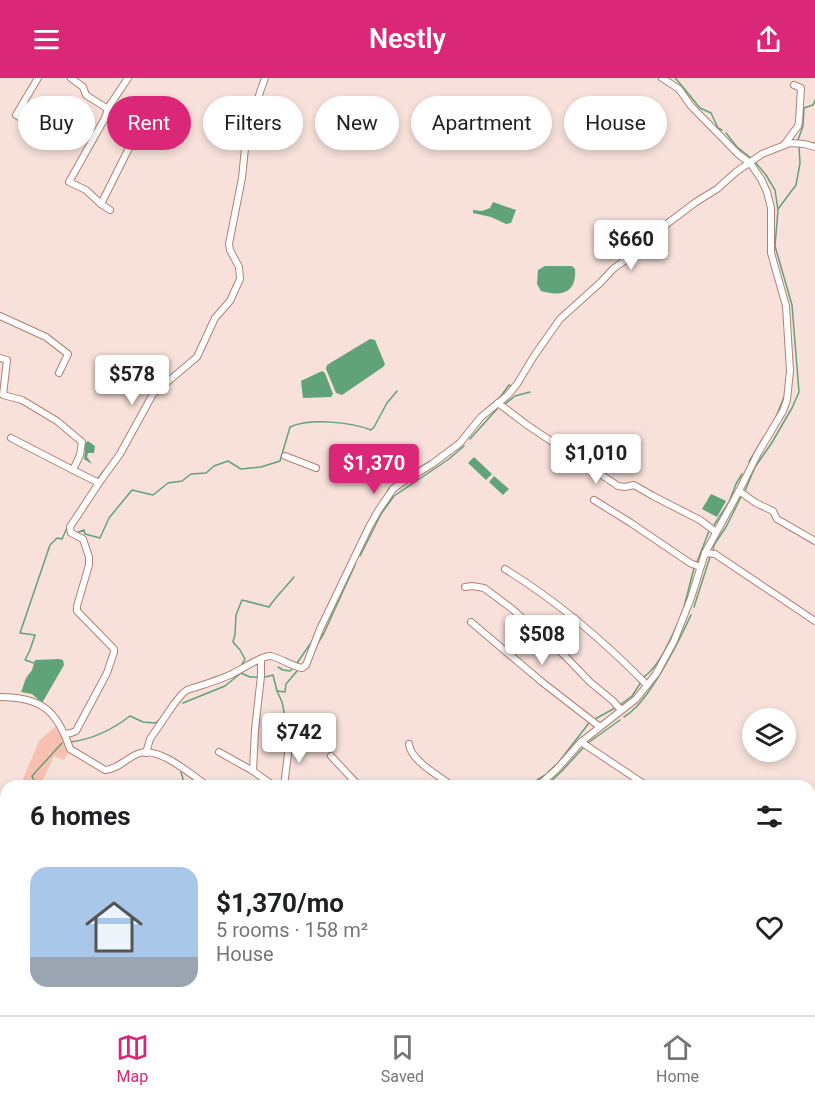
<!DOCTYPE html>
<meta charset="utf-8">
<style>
:root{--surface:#fff;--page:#f2f2f2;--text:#202124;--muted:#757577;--line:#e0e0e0;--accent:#db2777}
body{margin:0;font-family:Roboto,sans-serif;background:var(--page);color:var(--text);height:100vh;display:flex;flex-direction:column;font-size:22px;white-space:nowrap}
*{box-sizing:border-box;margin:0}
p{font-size:20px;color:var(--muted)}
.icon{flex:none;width:33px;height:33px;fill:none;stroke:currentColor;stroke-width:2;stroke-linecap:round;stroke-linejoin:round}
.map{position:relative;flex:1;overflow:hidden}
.details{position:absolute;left:0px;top:702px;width:816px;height:236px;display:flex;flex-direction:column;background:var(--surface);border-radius:18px 18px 0 0;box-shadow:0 3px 9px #0003}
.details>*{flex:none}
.guide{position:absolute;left:18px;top:18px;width:780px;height:54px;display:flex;gap:12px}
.tools{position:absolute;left:742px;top:630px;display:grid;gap:12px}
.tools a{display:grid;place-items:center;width:54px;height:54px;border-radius:50%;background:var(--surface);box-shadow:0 3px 9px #0003;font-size:30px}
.price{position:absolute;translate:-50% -51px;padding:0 14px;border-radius:6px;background:#fff;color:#222;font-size:20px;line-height:39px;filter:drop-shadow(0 2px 3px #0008)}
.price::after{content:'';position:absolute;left:50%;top:36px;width:18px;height:14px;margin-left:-9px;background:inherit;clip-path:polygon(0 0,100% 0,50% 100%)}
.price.on{background:var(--accent);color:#fff}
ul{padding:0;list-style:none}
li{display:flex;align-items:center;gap:18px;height:150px;padding:0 30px}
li+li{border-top:2px solid var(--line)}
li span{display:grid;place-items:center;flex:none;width:168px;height:120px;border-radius:18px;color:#555}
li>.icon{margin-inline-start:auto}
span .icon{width:72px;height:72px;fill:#fffc;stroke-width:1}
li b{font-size:26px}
h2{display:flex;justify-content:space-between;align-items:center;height:72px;padding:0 30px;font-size:26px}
.pill{padding:0 21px;border-radius:27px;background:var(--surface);box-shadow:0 3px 9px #0003;font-size:21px;line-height:54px}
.pill.on{background:var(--accent);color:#fff}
header{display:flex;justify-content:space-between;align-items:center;height:78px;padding:0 30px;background:var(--accent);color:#fff;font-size:27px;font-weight:600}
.tabs{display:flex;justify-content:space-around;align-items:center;height:84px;border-top:2px solid var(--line);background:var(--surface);font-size:16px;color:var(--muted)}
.tabs a{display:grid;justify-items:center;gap:3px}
.tabs .on{color:var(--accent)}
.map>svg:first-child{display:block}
.green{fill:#f9c0b1}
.water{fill:#60a379}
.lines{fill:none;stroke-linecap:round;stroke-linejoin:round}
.stream{stroke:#60a379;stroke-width:1.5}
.minor-casing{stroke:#b38073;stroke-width:8}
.minor{stroke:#fff;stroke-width:6}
</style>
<header><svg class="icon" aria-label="menu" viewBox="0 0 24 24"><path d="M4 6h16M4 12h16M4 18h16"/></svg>Nestly<svg class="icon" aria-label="share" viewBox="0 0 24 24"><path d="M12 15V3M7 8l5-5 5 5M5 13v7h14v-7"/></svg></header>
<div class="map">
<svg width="815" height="937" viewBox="0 0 815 937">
<rect width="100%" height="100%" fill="#f7e1da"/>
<g class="green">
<polygon points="59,645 70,671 64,682 54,678 40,708 25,708 23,701 39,663"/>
<polygon points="6,747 6,775 0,779 0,750"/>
<polygon points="810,823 815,826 815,889 810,903"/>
<polygon points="615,932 682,932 676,937 610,937"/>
<polygon points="746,932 804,932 805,937 741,937"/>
</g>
<g class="water">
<polygon points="493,124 516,132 511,145 506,146 491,139 473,135 473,132 482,133 490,130"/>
<path d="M545,188H572L575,191C577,215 561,219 541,213L537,206L538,192Z"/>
<polygon points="370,261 375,262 385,286 383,289 342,317 336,315 326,291 327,287"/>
<polygon points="322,293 325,295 333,316 331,319 303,320 301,303"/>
<polygon points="88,363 95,368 94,375 88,375 87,379 92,386 84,381 85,373 83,367"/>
<polygon points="474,379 492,396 486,402 468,385"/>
<polygon points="494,398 509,411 503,417 489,404"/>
<polygon points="711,416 726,423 717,439 702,431"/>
<polygon points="59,581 63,582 64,587 42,625 32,616 21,614 26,600 32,592 35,582"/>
<polygon points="810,750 815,751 815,826 810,823"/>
<polygon points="815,889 815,937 805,937 804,932 810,932 810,903"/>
</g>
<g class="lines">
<g class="stream">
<polyline points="675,0 677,2 700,30 711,35 718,50 722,52"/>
<polyline points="726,55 737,69 751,80"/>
<polyline points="798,62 803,48 804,30 813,27 815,22"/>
<polyline points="778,131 796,107 800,85 799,69"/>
<polyline points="154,311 167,300"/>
<polyline points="505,326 515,318 530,314"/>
<polyline points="484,333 501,318 509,307 513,309"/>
<polyline points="776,339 784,319"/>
<polyline points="470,361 497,331"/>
<polyline points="749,384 763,360"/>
<polyline points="417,391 431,383"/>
<polyline points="98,400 106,390"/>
<polyline points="398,403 410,395"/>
<polyline points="745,413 755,389 771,366 792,330 799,314 792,227 775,168 778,132 775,112 766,97 756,85"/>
<polyline points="385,418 389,410"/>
<polyline points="714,447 729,424 736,406 742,396"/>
<path d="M76,455L84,452L85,456L100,460L109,440L132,412L153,417L168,405L182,403L191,396L206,395L214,388L228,383L241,391L261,389L280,383L290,349C310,340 351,344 371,352L374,349L387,325L397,313"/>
<polyline points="713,473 714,467 726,449 741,419"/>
<polyline points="360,478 381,436 394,418 449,381 464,368"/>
<polyline points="697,484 709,453"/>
<polyline points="684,529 694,490"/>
<polyline points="694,529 710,479"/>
<polyline points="318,565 324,555 355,487"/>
<polyline points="34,585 25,582 30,572 35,557 20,555 50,467 57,460 62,461 67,450"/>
<polyline points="297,585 313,562"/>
<path d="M241,588L245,581L240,572L233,564L235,556L236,537L242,522L269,529C276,518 285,510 294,499"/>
<polyline points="278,589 283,592 290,593 294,589"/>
<polyline points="265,599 273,597 277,613 282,624 285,639 294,662"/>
<path d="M644,599C661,586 669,563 678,545"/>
<polyline points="194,607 235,592"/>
<polyline points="277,613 285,614 286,606 297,593"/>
<polyline points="183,625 225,608 241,595 250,599 258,599"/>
<polyline points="620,627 632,618 641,604"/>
<path d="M624,639C634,633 640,625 647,616C665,591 678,565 691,537"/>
<polyline points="595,641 615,630"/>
<path d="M71,664C93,661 112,652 130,638L143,644L155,645L161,641"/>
<polyline points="588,665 620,642"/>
<polyline points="548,694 558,685 589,645"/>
<polyline points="550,704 561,694 583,670"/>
<polyline points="36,708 32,698 62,665"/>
<polyline points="180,708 183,701 181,694"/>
<polyline points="528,708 545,697"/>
<polyline points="545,708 547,706"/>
<polyline points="0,763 6,759"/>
<polyline points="291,937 296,932"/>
<polyline points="302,937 308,932"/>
<polyline points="395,937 400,932"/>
</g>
<g class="minor-casing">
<g id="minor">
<polyline points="38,0 16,37 48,56"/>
<polyline points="71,0 83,9 86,17 130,45 136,50 132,64 101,126 110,132"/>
<polyline points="784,67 798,48 799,44 801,10 794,7"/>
<polyline points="101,126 86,112 69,104 105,40 108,30 128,0"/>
<polyline points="0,238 46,259 68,276 59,295"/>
<polyline points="0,280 7,282 3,317 22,322 57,343 82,364 80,377 73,392 99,405"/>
<polyline points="498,325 527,347 618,408 625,409 634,407 653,418 700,442 716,454"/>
<polyline points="11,360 73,392"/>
<polyline points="285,378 316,390"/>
<polyline points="739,413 756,425 773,433 777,441 815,463"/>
<polyline points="594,422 631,445 690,485 700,489"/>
<polyline points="705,475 715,476 815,543"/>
<path d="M505,491C557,523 604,563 647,607"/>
<polyline points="465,509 472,508 484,510 511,530 565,578 590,604 613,623 621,632"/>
<polyline points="471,544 542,604 600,649"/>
<path d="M0,619C41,619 57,632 70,671L105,692C119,691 127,679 140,675C161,669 191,697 208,708"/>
<polyline points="65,656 71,655 76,653 107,595 114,574 114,571 77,533 77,528 89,487 89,479 83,461 71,455 70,449 99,405 120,376 153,316 197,279 215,240 230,223 240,201 239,189 230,172 229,166 242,100 245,70 260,14 265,0"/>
<polyline points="581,664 647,708"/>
<path d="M409,666C410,682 440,699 453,708"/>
<polyline points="219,674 253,693 274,708"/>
<path d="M146,675L150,661L174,626L182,616L187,612C202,607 218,603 232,596C241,592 262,577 271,578C282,581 291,588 302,590L306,587L320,551L369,449L378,433L393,411L401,405L432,386L460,365L481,339L508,317L517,306L534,278L560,241L600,205L613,191L637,174L668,145L696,124L717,111L736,94L762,76L790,65L804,66L815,69"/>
<polyline points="331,678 359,708"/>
<polyline points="253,693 255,652 261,598 261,581"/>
<polyline points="284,708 290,660"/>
<polyline points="538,708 557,691 581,664 636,621 656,596 674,563 691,520 705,475 739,413 758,375 783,333 787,322 790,293 786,228 771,175 771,130 767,114 761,101 750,85 738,76 691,28 679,11 662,0"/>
<polyline points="0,817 6,822"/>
<polyline points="0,858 6,862"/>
<polyline points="558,932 564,937"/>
<polyline points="119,937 120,932"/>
<polyline points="296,937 301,932"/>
</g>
</g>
<use href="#minor" class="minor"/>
</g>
</svg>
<div class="tools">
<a><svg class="icon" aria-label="layers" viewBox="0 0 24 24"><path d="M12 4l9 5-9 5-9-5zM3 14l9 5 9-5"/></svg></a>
</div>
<b class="price" style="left:631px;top:193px">$660</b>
<b class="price" style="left:132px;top:328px">$578</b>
<b class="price" style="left:596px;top:407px">$1,010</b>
<b class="price on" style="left:374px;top:417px">$1,370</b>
<b class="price" style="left:542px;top:588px">$508</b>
<b class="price" style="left:299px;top:686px">$742</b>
<div class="guide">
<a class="pill">Buy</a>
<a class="pill on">Rent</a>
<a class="pill">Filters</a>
<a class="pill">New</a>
<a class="pill">Apartment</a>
<a class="pill">House</a>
</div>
<section class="details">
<h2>6 homes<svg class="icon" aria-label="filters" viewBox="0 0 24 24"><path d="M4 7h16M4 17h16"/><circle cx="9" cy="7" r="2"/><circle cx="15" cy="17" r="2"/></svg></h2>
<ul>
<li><span style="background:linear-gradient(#a9c7e8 75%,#9aa5b1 0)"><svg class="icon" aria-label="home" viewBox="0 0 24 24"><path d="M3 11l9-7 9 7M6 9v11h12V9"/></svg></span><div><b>$1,370/mo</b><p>5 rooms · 158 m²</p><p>House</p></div><svg class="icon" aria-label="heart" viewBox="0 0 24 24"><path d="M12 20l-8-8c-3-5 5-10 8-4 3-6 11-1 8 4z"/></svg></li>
</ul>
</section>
</div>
<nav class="tabs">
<a class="on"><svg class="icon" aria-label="map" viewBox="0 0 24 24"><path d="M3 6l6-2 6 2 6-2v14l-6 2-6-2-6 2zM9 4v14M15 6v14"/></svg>Map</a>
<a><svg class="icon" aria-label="saved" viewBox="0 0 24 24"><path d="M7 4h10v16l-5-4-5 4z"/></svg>Saved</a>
<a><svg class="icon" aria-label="home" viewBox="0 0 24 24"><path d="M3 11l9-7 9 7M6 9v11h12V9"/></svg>Home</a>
</nav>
